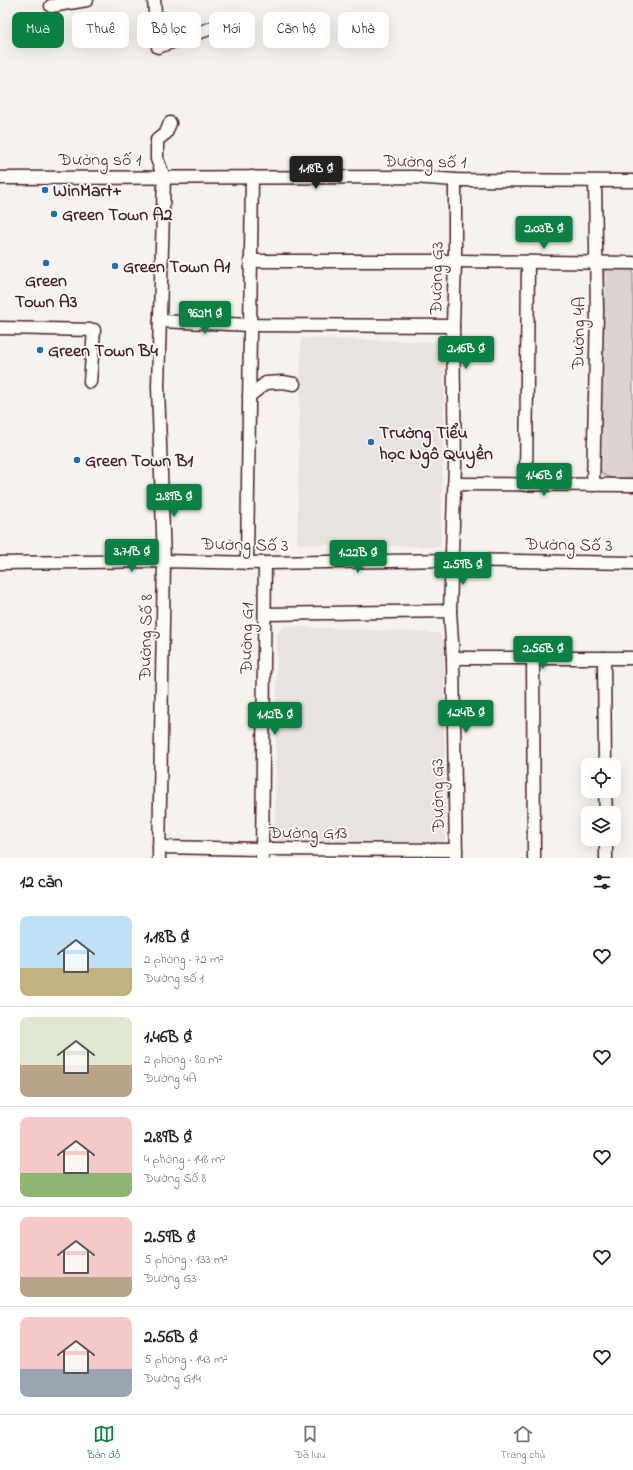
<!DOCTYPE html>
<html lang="vi">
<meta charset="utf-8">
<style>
:root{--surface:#fff;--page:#f6f6f6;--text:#222;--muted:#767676;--line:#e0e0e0;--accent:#0b8043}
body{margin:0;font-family:"Indie Flower",sans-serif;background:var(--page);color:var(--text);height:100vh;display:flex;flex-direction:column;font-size:15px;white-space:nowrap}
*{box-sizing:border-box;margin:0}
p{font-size:13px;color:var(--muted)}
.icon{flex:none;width:22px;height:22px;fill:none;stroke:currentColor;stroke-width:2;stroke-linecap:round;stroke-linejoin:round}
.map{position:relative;height:858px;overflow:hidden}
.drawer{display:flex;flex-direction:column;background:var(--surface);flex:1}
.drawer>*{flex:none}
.guide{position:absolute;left:12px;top:12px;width:400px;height:36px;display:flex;gap:8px}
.tools{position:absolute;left:581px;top:758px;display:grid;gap:8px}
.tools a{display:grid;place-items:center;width:40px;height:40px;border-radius:8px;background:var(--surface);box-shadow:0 4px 16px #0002;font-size:20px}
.price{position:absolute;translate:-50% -34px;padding:0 9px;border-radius:4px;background:var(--accent);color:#fff;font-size:13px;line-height:26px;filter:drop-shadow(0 1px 2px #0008)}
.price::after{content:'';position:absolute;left:50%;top:24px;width:12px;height:9px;margin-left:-6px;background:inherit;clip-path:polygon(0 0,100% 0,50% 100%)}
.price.active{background:#222;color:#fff}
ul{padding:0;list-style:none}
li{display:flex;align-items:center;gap:12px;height:100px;padding:0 20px}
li+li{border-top:1px solid var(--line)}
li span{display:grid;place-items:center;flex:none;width:112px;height:80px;border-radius:8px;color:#555}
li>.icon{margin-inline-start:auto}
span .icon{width:48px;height:48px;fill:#fffc;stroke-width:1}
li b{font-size:17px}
h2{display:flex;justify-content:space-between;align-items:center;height:48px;padding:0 20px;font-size:17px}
.chip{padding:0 14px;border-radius:8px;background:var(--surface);box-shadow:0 4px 16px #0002;font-size:14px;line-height:36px}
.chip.active{background:var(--accent);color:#fff}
.dock{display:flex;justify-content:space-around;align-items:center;height:56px;border-top:1px solid var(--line);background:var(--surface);font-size:11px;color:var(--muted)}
.dock a{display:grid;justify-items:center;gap:2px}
.dock .active{color:var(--accent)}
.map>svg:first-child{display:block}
.built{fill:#e9e3e0}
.green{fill:#dcd4d2;stroke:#937a7e}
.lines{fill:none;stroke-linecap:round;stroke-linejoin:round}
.minor-casing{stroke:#4a1f2b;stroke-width:15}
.minor{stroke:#fdfcf7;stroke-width:12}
.poi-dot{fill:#1f6fb2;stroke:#fdfcf7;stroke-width:1.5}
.labels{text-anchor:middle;stroke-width:3.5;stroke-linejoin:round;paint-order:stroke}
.street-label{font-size:18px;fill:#4a1f2b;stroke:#fdfcf7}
.poi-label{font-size:18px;font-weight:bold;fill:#4a1f2b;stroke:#fdfcf7;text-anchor:start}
</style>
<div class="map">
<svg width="633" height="858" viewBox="0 0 633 858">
<rect width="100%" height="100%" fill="#f6f3ef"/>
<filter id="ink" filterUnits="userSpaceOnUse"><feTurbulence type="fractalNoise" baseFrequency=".025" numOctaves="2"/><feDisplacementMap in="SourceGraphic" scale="8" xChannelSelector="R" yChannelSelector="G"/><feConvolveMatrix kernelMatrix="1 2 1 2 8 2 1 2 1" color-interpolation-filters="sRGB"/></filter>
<g filter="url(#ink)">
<g class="built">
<polygon points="301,338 445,342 441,547 297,544"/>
<polygon points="284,626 439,633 444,641 445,841 438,845 279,843 275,835 277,634"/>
</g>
<path class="green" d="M633,268V478C622,478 604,481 600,469V279L603,273L608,269Z"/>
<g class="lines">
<g class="minor-casing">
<g id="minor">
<polyline points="154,0 158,47 229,22"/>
<polyline points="51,6 87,0"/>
<polyline points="0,178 414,177 455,180 633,181"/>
<polyline points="455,180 455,261 453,326 455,465 450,611 453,658 456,858"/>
<polyline points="250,261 455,261 633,263"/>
<polyline points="160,321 251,325 453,326"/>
<polyline points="0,328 94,330 90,382"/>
<polyline points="249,396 266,383 283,382 294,384"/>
<polyline points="454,484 633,485"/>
<polyline points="526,485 528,262"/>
<polyline points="593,485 597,312 595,181"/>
<polyline points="0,563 164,561 265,563 452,560 633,563"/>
<polyline points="247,563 252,177"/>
<polyline points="265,614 450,611"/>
<polyline points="453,658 633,658"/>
<polyline points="533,658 534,858"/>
<polyline points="604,658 605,765"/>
<polyline points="605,791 606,813"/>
<polyline points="606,839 606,858"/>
<polyline points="159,847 262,849 456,850"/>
<polyline points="159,858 164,561 158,386 164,177 157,159 157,140 166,133 170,123"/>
<polyline points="262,858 265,563"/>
</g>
</g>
<use href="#minor" class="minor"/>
</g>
</g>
<g class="poi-dot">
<circle cx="45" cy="190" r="4"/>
<circle cx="54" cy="214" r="4"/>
<circle cx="46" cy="263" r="4"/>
<circle cx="115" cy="266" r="4"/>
<circle cx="40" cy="350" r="4"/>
<circle cx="371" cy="442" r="4"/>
<circle cx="77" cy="460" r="4"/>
</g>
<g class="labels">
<g class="street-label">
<text x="100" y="165">Đường số 1</text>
<text transform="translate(425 161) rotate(1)" y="6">Đường số 1</text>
<text transform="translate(436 278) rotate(-89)" y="6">Đường G3</text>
<text transform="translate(578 333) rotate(-89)" y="6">Đường 4A</text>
<text transform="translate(245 544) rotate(1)" y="6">Đường Số 3</text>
<text transform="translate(569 544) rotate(1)" y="6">Đường Số 3</text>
<text transform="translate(145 637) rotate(-89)" y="6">Đường Số 8</text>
<text transform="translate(246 638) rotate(-89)" y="6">Đường G1</text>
<text transform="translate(437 795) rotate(-91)" y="6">Đường G3</text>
<text x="308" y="838">Đường G13</text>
</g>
<g class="poi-label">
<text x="53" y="196">WinMart+</text>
<text x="62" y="220">Green Town A2</text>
<text x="123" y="272">Green Town A1</text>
<text x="46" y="286" text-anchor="middle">Green<tspan x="46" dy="21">Town A3</tspan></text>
<text x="48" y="356">Green Town B4</text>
<text x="379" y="438">Trường Tiểu<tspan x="379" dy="21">học Ngô Quyền</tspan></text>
<text x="85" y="466">Green Town B1</text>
</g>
</g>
</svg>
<div class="tools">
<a><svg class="icon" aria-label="locate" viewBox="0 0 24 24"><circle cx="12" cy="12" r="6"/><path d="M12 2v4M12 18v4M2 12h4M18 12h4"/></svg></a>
<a><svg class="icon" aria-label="layers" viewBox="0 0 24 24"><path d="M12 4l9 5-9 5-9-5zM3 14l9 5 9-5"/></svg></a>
</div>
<b class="price active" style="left:316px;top:190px">1.18B ₫</b>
<b class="price" style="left:544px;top:250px">2.03B ₫</b>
<b class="price" style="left:205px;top:335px">962M ₫</b>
<b class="price" style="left:466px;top:370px">2.16B ₫</b>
<b class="price" style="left:544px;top:497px">1.46B ₫</b>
<b class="price" style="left:174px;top:518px">2.89B ₫</b>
<b class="price" style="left:132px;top:573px">3.71B ₫</b>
<b class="price" style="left:358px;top:574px">1.22B ₫</b>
<b class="price" style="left:463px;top:586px">2.59B ₫</b>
<b class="price" style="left:543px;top:670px">2.56B ₫</b>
<b class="price" style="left:466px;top:734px">1.24B ₫</b>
<b class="price" style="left:275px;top:736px">1.12B ₫</b>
<div class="guide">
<a class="chip active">Mua</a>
<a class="chip">Thuê</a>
<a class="chip">Bộ lọc</a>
<a class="chip">Mới</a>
<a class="chip">Căn hộ</a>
<a class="chip">Nhà</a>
</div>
</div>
<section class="drawer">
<h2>12 căn<svg class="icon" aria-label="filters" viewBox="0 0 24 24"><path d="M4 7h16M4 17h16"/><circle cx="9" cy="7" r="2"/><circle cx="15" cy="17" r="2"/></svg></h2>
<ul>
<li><span style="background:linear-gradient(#bfe0f5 65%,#c2b280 0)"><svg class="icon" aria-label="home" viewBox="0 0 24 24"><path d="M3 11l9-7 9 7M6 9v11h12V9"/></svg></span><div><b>1.18B ₫</b><p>2 phòng · 72 m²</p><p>Đường số 1</p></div><svg class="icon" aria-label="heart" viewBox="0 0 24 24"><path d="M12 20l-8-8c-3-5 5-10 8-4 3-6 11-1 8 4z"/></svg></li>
<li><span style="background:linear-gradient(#dfe7d0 60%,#b9a48a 0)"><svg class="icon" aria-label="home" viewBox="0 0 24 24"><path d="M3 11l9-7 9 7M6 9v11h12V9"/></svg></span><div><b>1.46B ₫</b><p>2 phòng · 80 m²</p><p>Đường 4A</p></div><svg class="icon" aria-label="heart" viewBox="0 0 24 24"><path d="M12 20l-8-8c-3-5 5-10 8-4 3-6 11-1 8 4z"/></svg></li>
<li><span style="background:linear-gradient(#f6c9c9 70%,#8fb573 0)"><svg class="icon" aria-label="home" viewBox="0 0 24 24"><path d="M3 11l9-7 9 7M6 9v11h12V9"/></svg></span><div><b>2.89B ₫</b><p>4 phòng · 148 m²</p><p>Đường Số 8</p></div><svg class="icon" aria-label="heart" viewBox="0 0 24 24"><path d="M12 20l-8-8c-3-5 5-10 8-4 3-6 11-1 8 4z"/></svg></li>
<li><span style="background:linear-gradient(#f6c9c9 75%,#b9a48a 0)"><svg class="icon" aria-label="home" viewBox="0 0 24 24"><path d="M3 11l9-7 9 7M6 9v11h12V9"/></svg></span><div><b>2.59B ₫</b><p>5 phòng · 133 m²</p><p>Đường G3</p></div><svg class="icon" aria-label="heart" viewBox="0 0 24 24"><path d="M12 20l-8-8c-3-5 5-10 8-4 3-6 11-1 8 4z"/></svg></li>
<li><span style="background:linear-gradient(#f6c9c9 65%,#9aa5b1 0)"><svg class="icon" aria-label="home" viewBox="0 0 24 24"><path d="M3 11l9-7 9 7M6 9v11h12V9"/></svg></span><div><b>2.56B ₫</b><p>5 phòng · 143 m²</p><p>Đường G14</p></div><svg class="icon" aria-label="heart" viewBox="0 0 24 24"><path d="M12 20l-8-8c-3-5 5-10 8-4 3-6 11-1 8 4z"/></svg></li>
</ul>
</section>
<nav class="dock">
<a class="active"><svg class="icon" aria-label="map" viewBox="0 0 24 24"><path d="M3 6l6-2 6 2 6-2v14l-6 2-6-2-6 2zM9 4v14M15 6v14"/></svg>Bản đồ</a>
<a><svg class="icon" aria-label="saved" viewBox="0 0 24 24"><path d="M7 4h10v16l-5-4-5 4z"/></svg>Đã lưu</a>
<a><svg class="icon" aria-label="home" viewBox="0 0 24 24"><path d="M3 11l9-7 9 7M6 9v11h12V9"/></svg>Trang chủ</a>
</nav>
